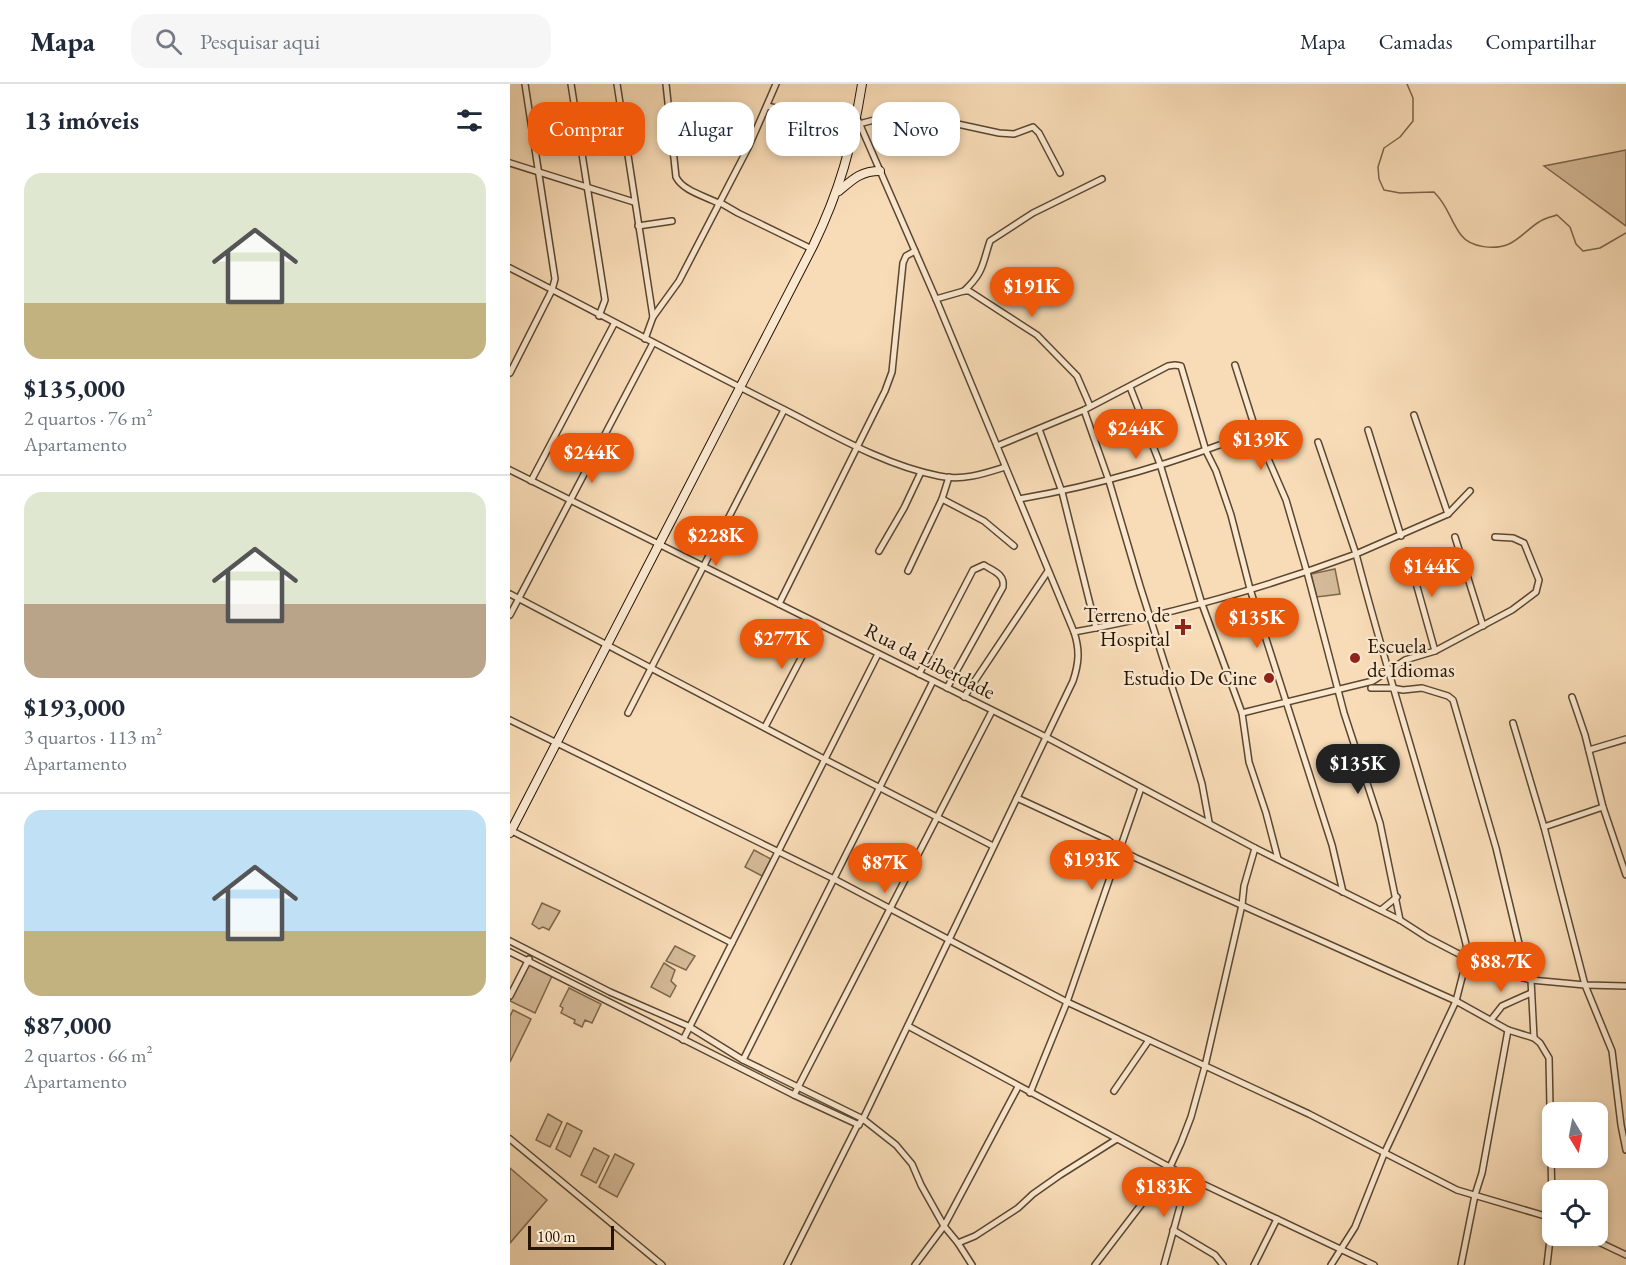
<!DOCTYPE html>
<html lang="pt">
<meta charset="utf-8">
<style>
:root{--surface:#fff;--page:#f6f6f7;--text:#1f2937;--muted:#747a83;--line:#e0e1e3;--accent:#ea580c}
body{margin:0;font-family:"EB Garamond",serif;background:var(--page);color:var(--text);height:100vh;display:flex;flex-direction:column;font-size:22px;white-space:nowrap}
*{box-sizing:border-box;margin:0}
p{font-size:20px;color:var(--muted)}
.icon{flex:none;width:33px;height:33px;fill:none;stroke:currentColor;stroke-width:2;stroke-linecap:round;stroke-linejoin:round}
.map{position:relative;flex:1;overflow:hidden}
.sheet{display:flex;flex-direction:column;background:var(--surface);width:510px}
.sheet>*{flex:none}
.hud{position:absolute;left:18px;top:18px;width:570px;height:54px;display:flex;gap:12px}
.needle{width:39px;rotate:170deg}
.controls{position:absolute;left:1032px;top:1018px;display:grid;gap:12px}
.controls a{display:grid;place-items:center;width:66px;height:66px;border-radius:12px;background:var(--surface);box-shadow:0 3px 9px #0003;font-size:30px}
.scale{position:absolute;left:18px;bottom:15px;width:86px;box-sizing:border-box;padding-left:6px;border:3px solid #271400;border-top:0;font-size:16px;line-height:21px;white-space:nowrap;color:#271400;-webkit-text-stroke:4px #fae8d0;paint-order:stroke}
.price{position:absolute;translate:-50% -51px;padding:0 14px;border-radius:21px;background:var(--accent);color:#fff;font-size:20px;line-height:39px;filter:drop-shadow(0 2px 3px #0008)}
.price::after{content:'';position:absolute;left:50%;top:36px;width:18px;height:14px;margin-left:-9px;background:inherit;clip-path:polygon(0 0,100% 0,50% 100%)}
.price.selected{background:#222;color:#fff}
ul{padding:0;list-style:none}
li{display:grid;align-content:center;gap:12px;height:318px;padding:0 24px}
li+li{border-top:2px solid var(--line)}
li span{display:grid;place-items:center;height:186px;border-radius:18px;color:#555}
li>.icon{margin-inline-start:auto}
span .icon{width:108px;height:108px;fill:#fffc;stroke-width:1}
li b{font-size:26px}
h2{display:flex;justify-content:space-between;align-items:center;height:72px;padding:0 24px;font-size:26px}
.pill{padding:0 21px;border-radius:18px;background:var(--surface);box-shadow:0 3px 9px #0003;font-size:21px;line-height:54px}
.pill.selected{background:var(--accent);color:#fff}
header{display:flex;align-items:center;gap:36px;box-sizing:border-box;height:84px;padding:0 30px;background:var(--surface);border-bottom:2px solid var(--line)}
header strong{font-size:28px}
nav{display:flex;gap:33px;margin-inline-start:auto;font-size:21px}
.search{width:420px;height:54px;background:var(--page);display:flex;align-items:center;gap:15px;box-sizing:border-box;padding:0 21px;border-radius:18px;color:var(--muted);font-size:22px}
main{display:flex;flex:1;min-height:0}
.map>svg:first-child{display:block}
.green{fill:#d4ba98;stroke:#7e674c;stroke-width:1.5}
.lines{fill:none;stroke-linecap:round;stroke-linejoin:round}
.stream{stroke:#7a6349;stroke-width:1.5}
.minor-casing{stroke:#5b462e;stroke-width:8}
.secondary-casing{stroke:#271400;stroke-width:10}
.minor{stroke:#fae8d0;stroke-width:5}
.secondary{stroke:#fae8d0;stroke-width:8}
.poi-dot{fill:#8f2418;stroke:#fae8d0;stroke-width:2}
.labels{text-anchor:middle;stroke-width:4.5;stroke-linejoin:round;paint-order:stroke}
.poi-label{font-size:21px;fill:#271400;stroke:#fae8d0;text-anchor:end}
.street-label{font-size:21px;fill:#271400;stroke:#fae8d0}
</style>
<header>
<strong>Mapa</strong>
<div class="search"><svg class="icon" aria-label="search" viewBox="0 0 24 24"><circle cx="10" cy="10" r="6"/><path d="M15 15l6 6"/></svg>Pesquisar aqui</div>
<nav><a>Mapa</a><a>Camadas</a><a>Compartilhar</a></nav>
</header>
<main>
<section class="sheet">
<h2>13 imóveis<svg class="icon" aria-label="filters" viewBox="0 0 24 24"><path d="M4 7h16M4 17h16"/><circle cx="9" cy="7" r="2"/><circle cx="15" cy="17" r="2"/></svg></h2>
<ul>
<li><span style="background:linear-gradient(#dfe7d0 70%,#c2b280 0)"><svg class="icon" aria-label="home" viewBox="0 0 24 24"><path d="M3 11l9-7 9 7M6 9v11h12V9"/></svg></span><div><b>$135,000</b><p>2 quartos · 76 m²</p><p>Apartamento</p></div></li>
<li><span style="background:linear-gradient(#dfe7d0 60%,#b9a48a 0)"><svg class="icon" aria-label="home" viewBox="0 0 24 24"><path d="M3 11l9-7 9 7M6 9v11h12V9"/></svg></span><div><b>$193,000</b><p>3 quartos · 113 m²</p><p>Apartamento</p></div></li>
<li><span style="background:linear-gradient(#bfe0f5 65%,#c2b280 0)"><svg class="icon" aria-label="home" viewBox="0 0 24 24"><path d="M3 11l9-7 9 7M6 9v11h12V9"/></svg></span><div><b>$87,000</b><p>2 quartos · 66 m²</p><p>Apartamento</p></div></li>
</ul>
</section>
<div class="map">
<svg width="1116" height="1181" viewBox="0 0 1116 1181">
<rect width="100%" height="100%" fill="#f8dcb7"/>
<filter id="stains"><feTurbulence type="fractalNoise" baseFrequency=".00333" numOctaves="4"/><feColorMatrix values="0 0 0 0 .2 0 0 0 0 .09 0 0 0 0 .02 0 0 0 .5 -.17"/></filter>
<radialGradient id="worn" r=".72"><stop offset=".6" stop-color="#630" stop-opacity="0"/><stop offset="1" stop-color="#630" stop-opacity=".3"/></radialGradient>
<g class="green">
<polygon points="1116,66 1116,142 1034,82"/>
<polygon points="825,485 830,510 807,513 801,490"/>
<polygon points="244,766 261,775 252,792 235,783"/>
<polygon points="32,819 50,827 39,846 33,843 29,845 22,840"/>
<polygon points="165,862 185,872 176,886 156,877"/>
<polygon points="18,879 43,890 25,929 0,917"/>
<polygon points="154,879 165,886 161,897 166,902 160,913 141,903"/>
<polygon points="59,904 91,920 82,939 75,936 72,943 64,939 65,936 51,929 53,924 50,922"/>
<polygon points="3,926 21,935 0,978 0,932"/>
<polygon points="38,1030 52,1038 40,1063 26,1056"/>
<polygon points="57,1039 72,1047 60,1073 46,1065"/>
<polygon points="84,1064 99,1072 86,1099 71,1091"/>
<polygon points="105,1070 124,1080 107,1113 89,1103"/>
<polygon points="0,1084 37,1116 0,1159"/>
</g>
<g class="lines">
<path class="stream" d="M897,0L903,14V37L890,53L874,64L868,83L869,95L874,106L890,109L924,108C939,123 939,135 951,151C961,164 985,166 999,160C1010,155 1019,144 1029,138C1034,134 1041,133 1047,131L1060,143L1066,160L1073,167L1090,164L1116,149"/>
<g class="minor-casing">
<g id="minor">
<polyline points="61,0 95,216 89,232"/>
<polyline points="107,0 143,233 135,255"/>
<path d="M156,0L166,93C173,107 195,112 208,119"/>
<polyline points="257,22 296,31"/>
<polyline points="349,40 379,32 406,31 489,49 504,50 523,43 529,49 550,89"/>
<polyline points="0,79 124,118"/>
<polyline points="209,118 228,129 302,165"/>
<polyline points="128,142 162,137"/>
<path d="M0,184C92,231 183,280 275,326C324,351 374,381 429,392C452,397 473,390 495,383"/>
<path d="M454,207C474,188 472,181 480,157L523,129L592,95"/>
<polyline points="426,215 454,207 459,207 527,251 567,292 580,322"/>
<polyline points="143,233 169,197 239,62 266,0"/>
<polyline points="725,281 746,347 776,416 797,488 834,629 870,739 890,836"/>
<polyline points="0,289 42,206 45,195 15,0"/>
<polyline points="620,303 650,380 692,520 732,629 739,678 756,729 768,775"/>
<polyline points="574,326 599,397 630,502 682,666 692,700 699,738"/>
<polyline points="904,331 938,430"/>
<polyline points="529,345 552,408 586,544"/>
<polyline points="858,346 891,452"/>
<polyline points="808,358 846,470 938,430 960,407"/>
<polyline points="487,362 574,326 658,282 665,281 671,282 696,367 706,387 721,431 740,505 822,761 833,808"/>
<polyline points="0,386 536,653 745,764 890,836 918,854 974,883 1021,896 1075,901 1116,902"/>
<polyline points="21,397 104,240"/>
<polyline points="432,415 474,437 504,462"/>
<path d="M509,415C590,401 669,378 746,347"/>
<polyline points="945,453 973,542"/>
<polyline points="369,467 394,424 411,388"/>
<polyline points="897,467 925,567"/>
<polyline points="398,487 432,415 439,393"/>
<polyline points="0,510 316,676 483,762"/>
<polyline points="269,520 375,307 382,288 393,179 396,172 405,167"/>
<polyline points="0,531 143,259"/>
<path d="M564,548C660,531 754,504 846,470C880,601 923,729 956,860L957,874L946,917L874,1070L845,1143L821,1181"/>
<path d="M409,590L463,486L474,481C483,487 495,490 493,503L437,604"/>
<polyline points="861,604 882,604 893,606 912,604 938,612 943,616 986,764 1012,872 1014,894"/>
<polyline points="454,613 538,487"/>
<polyline points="1062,613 1075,651 1093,723 1116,791"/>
<polyline points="118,629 274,326"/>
<polyline points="732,629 863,597 895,576 925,567 1002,526 1026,508 1029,496 1014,459 1003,454 985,453"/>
<polyline points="0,636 324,795 557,918 799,1030 947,1106 1042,1134"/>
<polyline points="1003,639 1034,743 1075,901 1102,967 1111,1041 1116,1066"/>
<polyline points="255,643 309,540"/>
<polyline points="1079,666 1116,655"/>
<polyline points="507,714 598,756 609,765 626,774 946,917 998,946 1024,954 1030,959 1039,974 1042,1120"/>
<polyline points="1034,743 1093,723"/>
<polyline points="0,746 222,859"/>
<polyline points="871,826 887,813"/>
<polyline points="0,857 100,908 178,942 233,976 353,1035 386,1061 402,1080 411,1101 434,1142 448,1159 462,1181"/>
<polyline points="0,868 284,1011 349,1041"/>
<polyline points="1021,896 1024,954"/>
<polyline points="0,912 19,875"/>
<polyline points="981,936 992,922 1021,909"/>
<polyline points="398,942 678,1093 864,1181"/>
<polyline points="173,956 368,570"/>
<polyline points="233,976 423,597"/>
<polyline points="604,1007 639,956"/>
<polyline points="520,1009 557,918 631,704"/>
<polyline points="284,1011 482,627"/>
<polyline points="0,1055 152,1181"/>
<polyline points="663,1146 705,1171 713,1181"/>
<polyline points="1076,1152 1116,1171"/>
<polyline points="448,1159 465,1152 508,1124 523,1110 550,1091 607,1055"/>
<path d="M277,1181L347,1042L353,1035L563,597C569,579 570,566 564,548L426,215L347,34"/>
<polyline points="405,1181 434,1142 508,1003"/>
<polyline points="585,1181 660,1083 671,1059 681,1033 695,982 732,821 734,802 745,764"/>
<polyline points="654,1181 678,1093"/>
<polyline points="744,1181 767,1135"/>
<polyline points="951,1181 965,1111 972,1089 998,946"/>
<polyline points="1037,1181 1042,1138"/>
</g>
</g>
<g class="secondary-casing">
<g id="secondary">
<path d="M329,107C343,95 351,87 370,87"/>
<path d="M0,749L303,162C330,106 342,62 352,0"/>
</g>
</g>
<use href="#minor" class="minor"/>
<use href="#secondary" class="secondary"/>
</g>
<g class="poi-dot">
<path d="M670 534h6v6h6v6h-6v6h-6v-6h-6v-6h6z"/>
<circle cx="845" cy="574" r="6"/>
<circle cx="759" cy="594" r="6"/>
</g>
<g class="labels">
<g class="poi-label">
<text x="660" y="538">Terreno de<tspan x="660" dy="24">Hospital</tspan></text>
<text x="857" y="569" text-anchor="start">Escuela<tspan x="857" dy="24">de Idiomas</tspan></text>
<text x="747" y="601">Estudio De Cine</text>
</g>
<g class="street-label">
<text transform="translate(420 577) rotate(27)" y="7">Rua da Liberdade</text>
</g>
</g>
<rect width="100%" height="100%" filter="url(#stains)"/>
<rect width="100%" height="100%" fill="url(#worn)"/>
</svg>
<div class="controls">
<a><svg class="needle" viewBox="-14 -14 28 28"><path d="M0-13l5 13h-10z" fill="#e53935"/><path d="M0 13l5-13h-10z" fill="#747a83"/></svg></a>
<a><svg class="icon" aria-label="locate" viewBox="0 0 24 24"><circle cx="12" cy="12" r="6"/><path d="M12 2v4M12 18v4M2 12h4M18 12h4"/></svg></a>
</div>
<div class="scale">100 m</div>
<b class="price" style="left:522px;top:234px">$191K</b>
<b class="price" style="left:626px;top:376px">$244K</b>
<b class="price" style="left:751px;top:387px">$139K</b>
<b class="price" style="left:82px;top:400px">$244K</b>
<b class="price" style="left:206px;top:483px">$228K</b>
<b class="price" style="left:922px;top:514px">$144K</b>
<b class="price" style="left:747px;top:565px">$135K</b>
<b class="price" style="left:272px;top:586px">$277K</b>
<b class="price selected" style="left:848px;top:711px">$135K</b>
<b class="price" style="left:582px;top:807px">$193K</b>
<b class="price" style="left:375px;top:810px">$87K</b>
<b class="price" style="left:991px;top:909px">$88.7K</b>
<b class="price" style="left:654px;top:1134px">$183K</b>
<div class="hud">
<a class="pill selected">Comprar</a>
<a class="pill">Alugar</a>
<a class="pill">Filtros</a>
<a class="pill">Novo</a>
</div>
</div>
</main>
